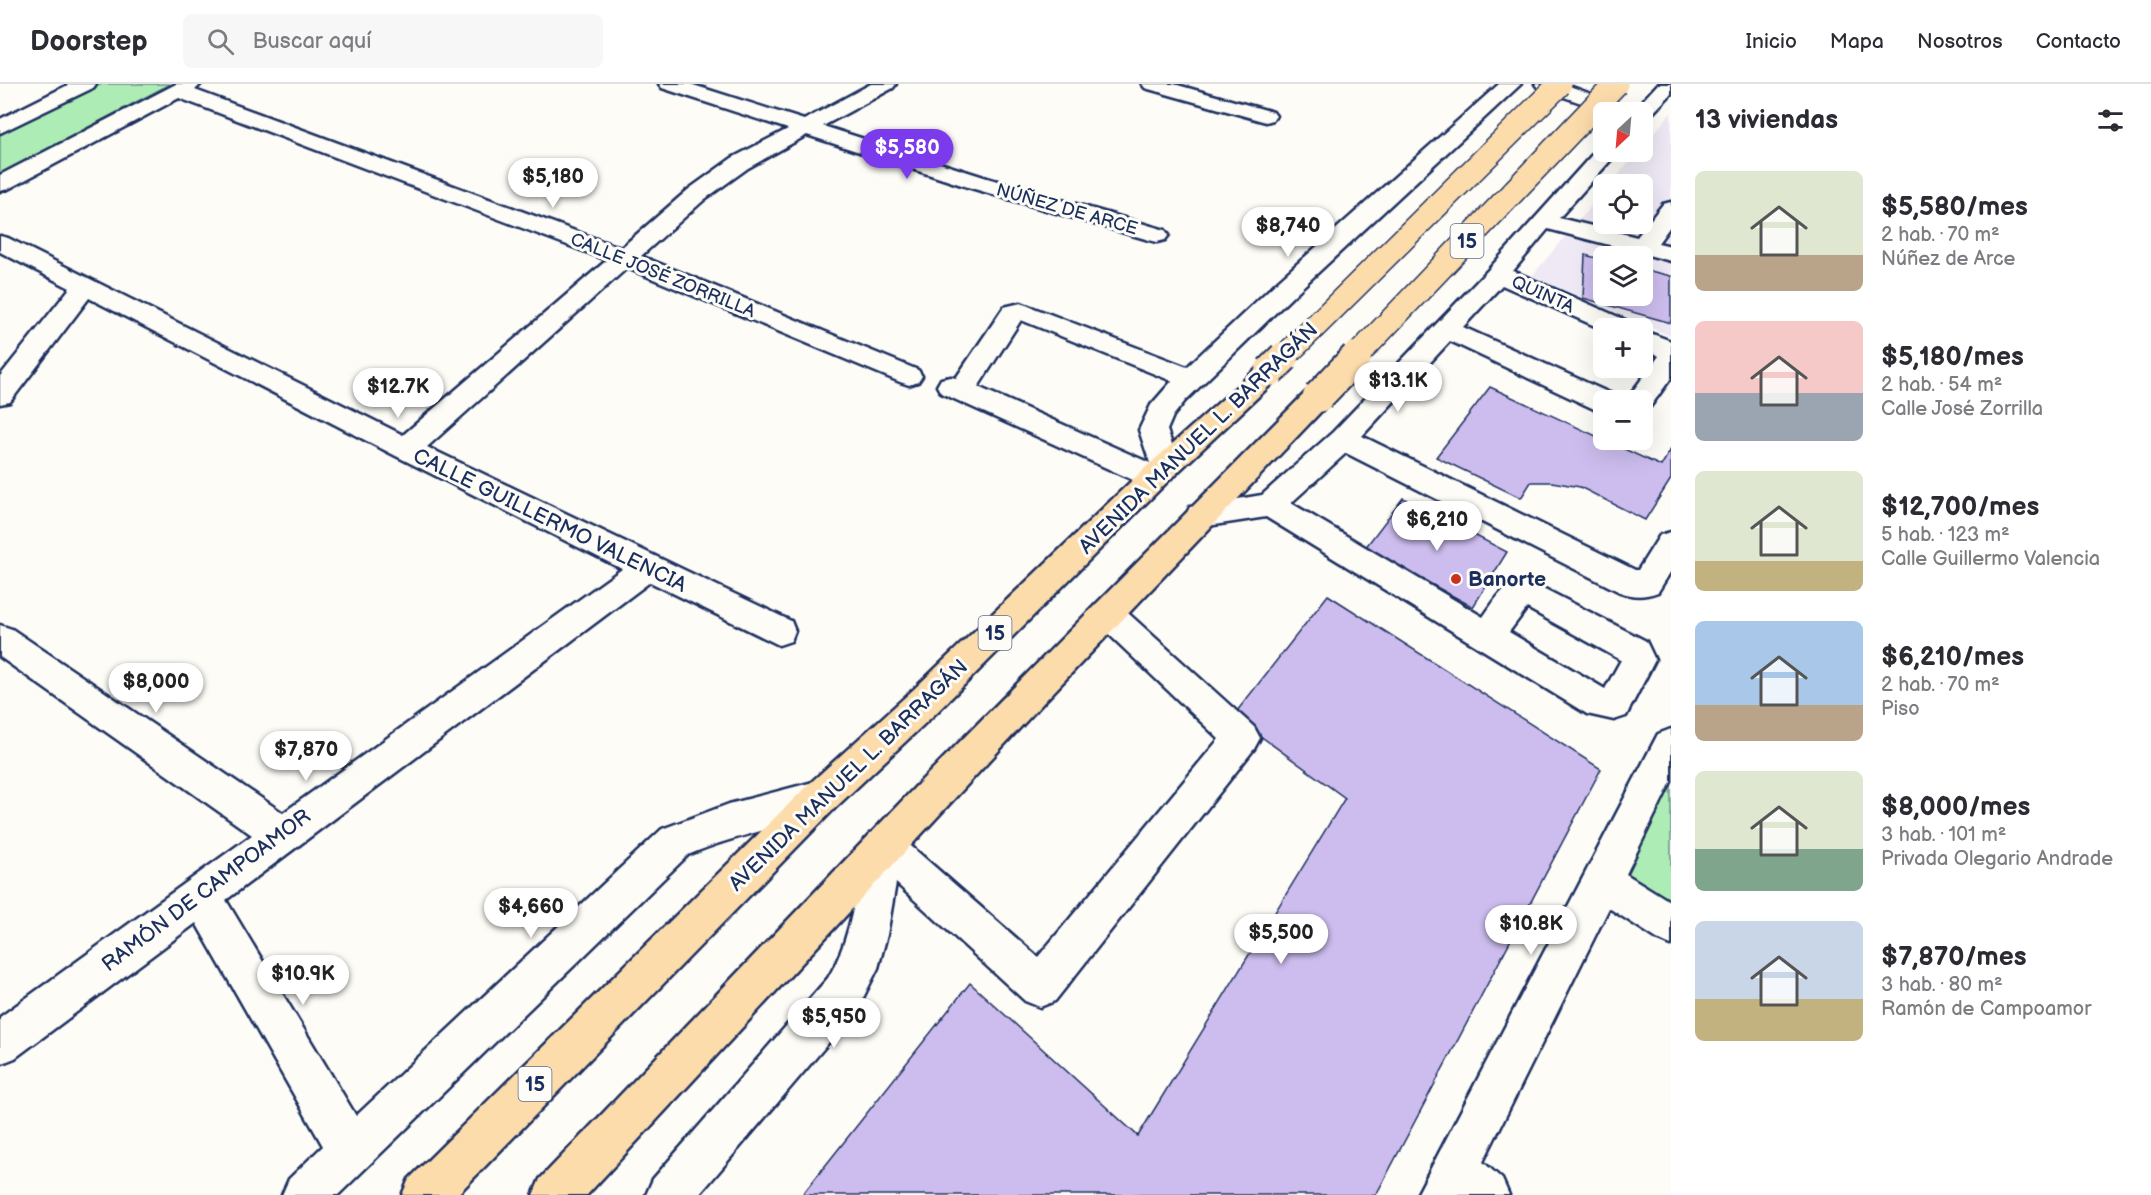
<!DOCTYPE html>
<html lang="es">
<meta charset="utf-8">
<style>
:root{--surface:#fff;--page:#f7f7f7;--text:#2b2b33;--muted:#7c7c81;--line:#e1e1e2;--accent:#7c3aed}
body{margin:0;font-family:"Balsamiq Sans",sans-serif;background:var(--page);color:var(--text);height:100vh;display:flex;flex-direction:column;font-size:22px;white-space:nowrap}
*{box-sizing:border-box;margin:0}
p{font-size:20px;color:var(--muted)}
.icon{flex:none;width:33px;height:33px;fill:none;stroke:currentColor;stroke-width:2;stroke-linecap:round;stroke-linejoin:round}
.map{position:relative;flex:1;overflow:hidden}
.sheet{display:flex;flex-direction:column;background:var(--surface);width:480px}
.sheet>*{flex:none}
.needle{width:39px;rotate:206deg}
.buttons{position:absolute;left:1593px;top:18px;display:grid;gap:12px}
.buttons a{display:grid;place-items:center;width:60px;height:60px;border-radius:9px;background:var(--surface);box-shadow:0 6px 24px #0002;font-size:30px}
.price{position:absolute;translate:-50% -51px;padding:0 14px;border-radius:21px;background:#fff;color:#222;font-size:20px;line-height:39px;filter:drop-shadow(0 2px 3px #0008)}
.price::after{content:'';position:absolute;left:50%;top:36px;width:18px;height:14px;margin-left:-9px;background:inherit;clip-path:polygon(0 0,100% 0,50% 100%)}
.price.selected{background:var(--accent);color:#fff}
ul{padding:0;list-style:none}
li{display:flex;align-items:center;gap:18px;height:150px;padding:0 24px}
li span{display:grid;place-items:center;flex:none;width:168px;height:120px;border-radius:9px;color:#555}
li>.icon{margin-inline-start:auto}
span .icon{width:72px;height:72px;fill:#fffc;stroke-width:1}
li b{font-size:26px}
h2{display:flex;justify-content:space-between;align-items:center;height:72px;padding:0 24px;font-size:26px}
header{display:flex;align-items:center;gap:36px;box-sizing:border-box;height:84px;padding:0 30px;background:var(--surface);border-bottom:2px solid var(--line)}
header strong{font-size:28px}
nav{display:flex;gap:33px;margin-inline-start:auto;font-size:21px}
.search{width:420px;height:54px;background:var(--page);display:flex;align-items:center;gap:15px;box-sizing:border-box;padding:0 21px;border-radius:9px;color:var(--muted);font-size:22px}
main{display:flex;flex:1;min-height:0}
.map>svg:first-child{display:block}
.built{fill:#eee9f4;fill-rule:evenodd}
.green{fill:#adedb5;stroke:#648e8a;stroke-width:1.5}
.building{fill:#ccbdee;stroke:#1b2f5e;stroke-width:1.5}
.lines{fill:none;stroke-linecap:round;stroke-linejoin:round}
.minor-casing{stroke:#1b2f5e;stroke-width:5}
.highway-casing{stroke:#1b2f5e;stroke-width:5}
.minor{fill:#fdfcf7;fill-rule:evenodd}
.highway{fill:#fddcac;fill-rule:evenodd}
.highway-bridge-far1-casing{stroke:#1b2f5e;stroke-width:26;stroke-linecap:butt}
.highway-bridge-casing{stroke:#1b2f5e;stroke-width:34;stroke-linecap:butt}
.highway-bridge-far1{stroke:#fddcac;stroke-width:23}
.highway-bridge{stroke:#fddcac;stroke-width:30}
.poi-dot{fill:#c8321e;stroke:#fdfcf7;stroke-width:2}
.labels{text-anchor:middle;stroke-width:6;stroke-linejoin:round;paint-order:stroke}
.far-street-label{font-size:18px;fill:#1b2f5e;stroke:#fdfcf7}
.shield{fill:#fdfcf7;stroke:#5f6c8c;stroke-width:1.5}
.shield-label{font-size:20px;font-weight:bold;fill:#1b2f5e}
.street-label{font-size:21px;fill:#1b2f5e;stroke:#fdfcf7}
.poi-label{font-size:21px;font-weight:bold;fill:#1b2f5e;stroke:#fdfcf7;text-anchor:start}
</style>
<header>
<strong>Doorstep</strong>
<div class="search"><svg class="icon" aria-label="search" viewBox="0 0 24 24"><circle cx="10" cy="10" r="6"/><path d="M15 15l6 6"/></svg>Buscar aquí</div>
<nav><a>Inicio</a><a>Mapa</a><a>Nosotros</a><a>Contacto</a></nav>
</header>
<main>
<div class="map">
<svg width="1671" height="1111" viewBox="0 0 1671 1111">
<rect width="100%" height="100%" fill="#fdfcf7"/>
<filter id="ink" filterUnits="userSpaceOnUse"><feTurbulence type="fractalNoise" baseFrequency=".0167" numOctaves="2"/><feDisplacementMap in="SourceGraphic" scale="12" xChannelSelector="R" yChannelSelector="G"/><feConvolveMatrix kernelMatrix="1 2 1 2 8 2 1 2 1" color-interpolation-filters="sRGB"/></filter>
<g filter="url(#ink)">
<path class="built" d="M1671,29V252L1532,192L1603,108L1604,140H1642V100H1610L1638,68H1642L1643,62ZM1604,172H1642V212H1604Z"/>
<g class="green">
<polygon points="102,0 170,0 0,90 0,50"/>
<polygon points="1671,661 1671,841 1602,797"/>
</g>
<g class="building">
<polygon points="1585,171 1604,176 1604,212 1642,212 1642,185 1671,192 1671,239 1583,214"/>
<polygon points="1490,303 1661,382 1671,365 1671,395 1645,436 1580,403 1552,398 1531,398 1521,414 1436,373"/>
<polygon points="1403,414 1507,468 1473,523 1365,464"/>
<polygon points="1328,511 1601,685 1376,1111 802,1111 970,899 1138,1052 1345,714 1233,632"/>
</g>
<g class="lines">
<g class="minor-casing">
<g id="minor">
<polygon points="70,0 96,0 93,4 0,49 0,35"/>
<path d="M176,0H201L195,6L621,164L689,105L732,74L788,45L662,4L659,0H690L804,36L871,0H896L893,4L823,42L987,94L1165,146L1169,151L1165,156L1157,158L1149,156L971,104L807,51L748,84L705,115L641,172L918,286L922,292L918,298L909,301L900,298L627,184L427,363L791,537L795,547L791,557L779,561L650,498L226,816L356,1032L662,745L729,720L821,696L834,701L839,713L834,725C786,743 736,750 688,771L338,1111H282L289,1095L323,1062L196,839L15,974L0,980V933L252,751L0,573V541L12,545L283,729L622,485L396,372L89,214L10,318L0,320V292L70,204L0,168V152L8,154L403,351L607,176L179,14L8,105L0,107V91Z"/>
<polygon points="1142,0 1174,0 1273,28 1276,32 1273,36 1266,38 1145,4"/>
<path d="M1499,0H1521L1296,209L1185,317L1173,332L1167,346L1180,383L1176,391L1169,393L1164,401L1154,404L1144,401L941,309L937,302L941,295L951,293L956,294L1004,223L1021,219L1187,283L1278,197ZM1021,236L1172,297L1151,321L1139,346L1150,379L978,303Z"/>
<polygon points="1535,0 1564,0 1634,26 1658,0 1671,0 1671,10 1649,33 1642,35 1642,28 1607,28 1538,4"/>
<path d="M1604,62V68H1618L1559,134L1637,153L1663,120L1671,118V141L1658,159L1671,162V177L1548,145L1513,187L1630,238L1634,244L1604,246L1502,201L1463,243L1614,311L1617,316H1604V327L1594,325L1450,257L1362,352L1635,486H1638L1660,451L1671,448V487L1658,508C1644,513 1634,513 1620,508L1346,369L1291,419L1483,533C1498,513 1504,496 1531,498L1646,557L1655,576L1626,632L1614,636L1587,630L1266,433L1201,443L1190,439L1186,431L1190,423L1262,411L1333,348L1489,185L1599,63ZM1527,524L1621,576L1605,605L1509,548Z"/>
<polygon points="1642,246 1671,257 1671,294 1650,323 1642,325 1642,316 1626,316 1659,272 1642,264"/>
<path d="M1107,516L1118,520L1254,643L1260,654L1254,665L1055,917L1040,923L1025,917L896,799L887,851L878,884L858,924L699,1111H646L653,1095L828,894C852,855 856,806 864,762L870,749L883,744L896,749L1038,873L1219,655L1096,538L1091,529L1096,520Z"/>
<polygon points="1671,645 1671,698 1626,790 1671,818 1671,861 1657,855 1609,824 1483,1078 1502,1095 1509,1111 1417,1111 1658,650"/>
</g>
</g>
<g class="highway-casing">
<g id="highway">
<polygon points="1270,278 1279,281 1283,287 1279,293 1164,401 938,627 834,725 457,1111 402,1111 409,1095 808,701 914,605 1144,385 1261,281"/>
<polygon points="1318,303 1328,306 1332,313 1328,320 1042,620 587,1111 533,1111 540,1095 921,697 1308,306"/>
</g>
</g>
<use href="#minor" class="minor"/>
<use href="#highway" class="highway"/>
<g class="highway-bridge-far1-casing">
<g id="highway-bridge-far1">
<polyline points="1282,275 1560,0"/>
<polyline points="1354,275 1616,0"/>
</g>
</g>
<g class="highway-bridge-casing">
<g id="highway-bridge">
<polyline points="1270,287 1284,273"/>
<polyline points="1318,313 1356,273"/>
</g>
</g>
<use href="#highway-bridge-far1" class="highway-bridge-far1"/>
<use href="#highway-bridge" class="highway-bridge"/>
</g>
</g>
<circle class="poi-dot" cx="1456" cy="495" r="6"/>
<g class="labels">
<g class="far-street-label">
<text transform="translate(1067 125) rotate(16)" y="6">NÚÑEZ DE ARCE</text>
<text transform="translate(663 191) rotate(22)" y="6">CALLE JOSÉ ZORRILLA</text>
<text transform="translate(1543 210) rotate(24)" y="6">QUINTA</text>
</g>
<g class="shield">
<rect x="1450.5" y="140" width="33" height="34" rx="4.5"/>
<rect x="978.5" y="532" width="33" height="34" rx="4.5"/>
<rect x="518.5" y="983" width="33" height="34" rx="4.5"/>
</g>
<g class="shield-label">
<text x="1467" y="164">15</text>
<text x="995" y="556">15</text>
<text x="535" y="1007">15</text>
</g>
<g class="street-label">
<text transform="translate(1198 354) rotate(-44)" y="7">AVENIDA MANUEL L. BARRAGÁN</text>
<text transform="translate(550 436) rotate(26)" y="7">CALLE GUILLERMO VALENCIA</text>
<text transform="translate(848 691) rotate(-44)" y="7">AVENIDA MANUEL L. BARRAGÁN</text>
<text transform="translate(206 806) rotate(-37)" y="7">RAMÓN DE CAMPOAMOR</text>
</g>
<g class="poi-label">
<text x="1468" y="502">Banorte</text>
</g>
</g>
</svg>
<div class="buttons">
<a><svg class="needle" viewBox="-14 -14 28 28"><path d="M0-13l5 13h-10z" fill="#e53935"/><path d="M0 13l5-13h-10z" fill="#7c7c81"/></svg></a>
<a><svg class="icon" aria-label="locate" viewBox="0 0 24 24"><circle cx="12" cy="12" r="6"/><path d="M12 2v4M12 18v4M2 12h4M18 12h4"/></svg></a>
<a><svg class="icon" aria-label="layers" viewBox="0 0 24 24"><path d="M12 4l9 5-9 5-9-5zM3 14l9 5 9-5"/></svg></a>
<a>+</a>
<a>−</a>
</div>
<b class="price selected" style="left:907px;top:96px">$5,580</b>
<b class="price" style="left:553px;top:125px">$5,180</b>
<b class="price" style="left:1288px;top:174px">$8,740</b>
<b class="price" style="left:1398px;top:329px">$13.1K</b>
<b class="price" style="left:398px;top:335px">$12.7K</b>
<b class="price" style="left:1437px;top:468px">$6,210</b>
<b class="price" style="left:156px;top:630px">$8,000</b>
<b class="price" style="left:306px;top:698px">$7,870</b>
<b class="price" style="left:531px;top:855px">$4,660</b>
<b class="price" style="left:1531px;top:872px">$10.8K</b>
<b class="price" style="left:1281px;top:881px">$5,500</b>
<b class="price" style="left:303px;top:922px">$10.9K</b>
<b class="price" style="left:834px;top:965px">$5,950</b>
</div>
<section class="sheet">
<h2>13 viviendas<svg class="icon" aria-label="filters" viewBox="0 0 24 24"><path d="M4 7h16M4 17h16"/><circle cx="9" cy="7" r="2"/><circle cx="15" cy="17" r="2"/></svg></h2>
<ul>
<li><span style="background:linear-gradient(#dfe7d0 70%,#b9a48a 0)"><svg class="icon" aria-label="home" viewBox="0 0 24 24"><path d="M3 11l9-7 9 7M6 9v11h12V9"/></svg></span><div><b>$5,580/mes</b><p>2 hab. · 70 m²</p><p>Núñez de Arce</p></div></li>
<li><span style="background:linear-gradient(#f6c9c9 60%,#9aa5b1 0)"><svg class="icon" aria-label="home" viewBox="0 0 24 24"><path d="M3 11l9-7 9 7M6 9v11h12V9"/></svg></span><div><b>$5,180/mes</b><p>2 hab. · 54 m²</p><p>Calle José Zorrilla</p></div></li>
<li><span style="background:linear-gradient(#dfe7d0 75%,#c2b280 0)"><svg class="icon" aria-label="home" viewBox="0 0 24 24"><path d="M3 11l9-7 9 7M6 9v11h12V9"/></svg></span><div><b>$12,700/mes</b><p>5 hab. · 123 m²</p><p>Calle Guillermo Valencia</p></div></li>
<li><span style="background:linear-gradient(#a9c7e8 70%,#b9a48a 0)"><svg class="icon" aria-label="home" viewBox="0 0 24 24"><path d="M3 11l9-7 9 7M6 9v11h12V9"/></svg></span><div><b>$6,210/mes</b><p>2 hab. · 70 m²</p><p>Piso</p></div></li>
<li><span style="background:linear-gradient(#dfe7d0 65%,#7fa58c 0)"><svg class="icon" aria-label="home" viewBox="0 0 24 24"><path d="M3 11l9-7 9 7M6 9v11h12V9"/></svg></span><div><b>$8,000/mes</b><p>3 hab. · 101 m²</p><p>Privada Olegario Andrade</p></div></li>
<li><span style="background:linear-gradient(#c9d6e8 65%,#c2b280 0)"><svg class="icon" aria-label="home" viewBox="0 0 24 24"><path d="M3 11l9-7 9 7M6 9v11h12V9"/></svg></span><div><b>$7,870/mes</b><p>3 hab. · 80 m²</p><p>Ramón de Campoamor</p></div></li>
</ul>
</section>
</main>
